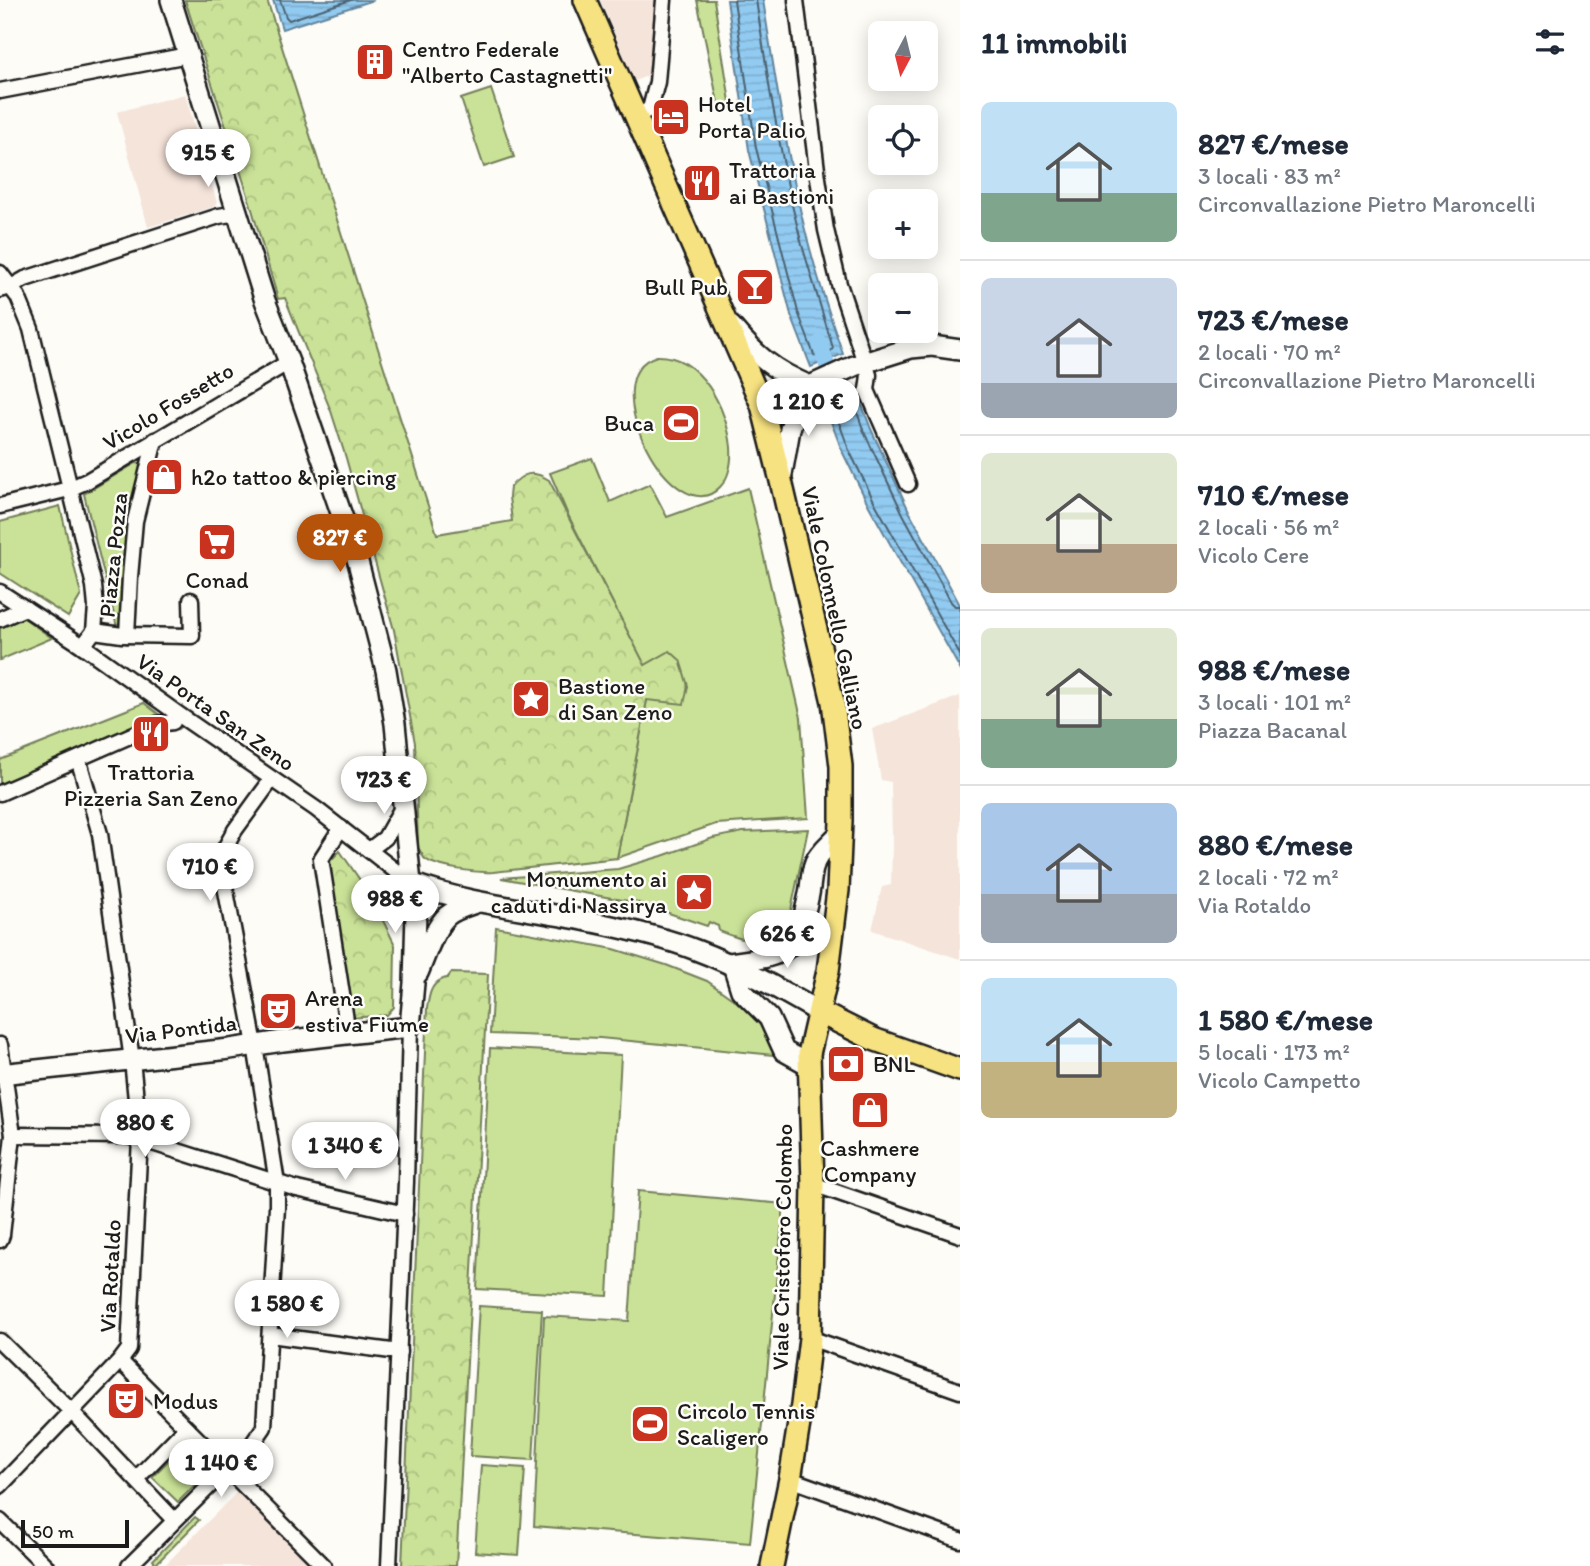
<!DOCTYPE html>
<html lang="it">
<meta charset="utf-8">
<style>
:root{--surface:#fff;--page:#f6f6f7;--text:#1f2937;--muted:#747a83;--line:#e0e1e3;--accent:#b45309}
body{margin:0;font-family:Itim,sans-serif;background:var(--page);color:var(--text);height:100vh;display:flex;flex-direction:column;font-size:26px;white-space:nowrap}
*{box-sizing:border-box;margin:0}
p{font-size:23px;color:var(--muted)}
.icon{flex:none;width:38px;height:38px;fill:none;stroke:currentColor;stroke-width:2;stroke-linecap:round;stroke-linejoin:round}
.map{position:relative;flex:1;overflow:hidden}
.drawer{display:flex;flex-direction:column;background:var(--surface);width:630px}
.drawer>*{flex:none}
.needle{width:46px;rotate:187deg}
.controls{position:absolute;left:868px;top:21px;display:grid;gap:14px}
.controls a{display:grid;place-items:center;width:70px;height:70px;border-radius:10px;background:var(--surface);box-shadow:0 4px 18px #0003;font-size:35px}
.scale{position:absolute;left:21px;bottom:18px;width:108px;box-sizing:border-box;padding-left:7px;border:4px solid #1c1c1c;border-top:0;font-size:19px;line-height:24px;white-space:nowrap;color:#1c1c1c;-webkit-text-stroke:5px #fdfcf7;paint-order:stroke}
.price{position:absolute;translate:-50% -60px;padding:0 16px;border-radius:24px;background:#fff;color:#222;font-size:23px;line-height:46px;filter:drop-shadow(0 2px 4px #0008)}
.price::after{content:'';position:absolute;left:50%;top:42px;width:21px;height:16px;margin-left:-10px;background:inherit;clip-path:polygon(0 0,100% 0,50% 100%)}
.price.on{background:var(--accent);color:#fff}
ul{padding:0;list-style:none}
li{display:flex;align-items:center;gap:21px;height:175px;padding:0 21px}
li+li{border-top:2px solid var(--line)}
li span{display:grid;place-items:center;flex:none;width:196px;height:140px;border-radius:10px;color:#555}
li>.icon{margin-inline-start:auto}
span .icon{width:84px;height:84px;fill:#fffc;stroke-width:1}
li b{font-size:30px}
h2{display:flex;justify-content:space-between;align-items:center;height:84px;padding:0 21px;font-size:30px}
main{display:flex;flex:1;min-height:0}
.map>svg:first-child{display:block}
.built{fill:#f5e4da}
.green{fill:#cae297;stroke:#737f5a;stroke-width:2}
.park{fill:url(#park-crowns);stroke:#737f5a;stroke-width:2}
.water{fill:url(#water-rules);stroke:#63859c;stroke-width:2}
.lines{fill:none;stroke-linecap:round;stroke-linejoin:round}
.shore{stroke:#4b6271;stroke-width:2}
.canal{stroke:#92cbf1;stroke-width:16}
.street-casing{stroke:#1c1c1c;stroke-width:19}
.secondary-casing{stroke:#1c1c1c;stroke-width:24}
.primary-casing{stroke:#1c1c1c;stroke-width:26}
.street{stroke:#fdfcf7;stroke-width:14}
.secondary{stroke:#fdfcf7;stroke-width:19}
.primary{stroke:#f7e281;stroke-width:21}
.labels{text-anchor:middle;stroke-width:5;stroke-linejoin:round;paint-order:stroke}
.poi-label{font-size:23px;fill:#1c1c1c;stroke:#fdfcf7;text-anchor:start}
.street-label{font-size:23px;fill:#1c1c1c;stroke:#fdfcf7}
</style>
<main>
<div class="map">
<svg width="960" height="1566" viewBox="0 0 960 1566">
<defs>
<pattern id="park-crowns" width="20" height="18" patternUnits="userSpaceOnUse" patternTransform="scale(1.75)"><rect width="20" height="18" fill="#cae297"/><path d="M2 6a3 3 0 1 1 6 0M12 15a3 3 0 1 1 6 0" fill="none" stroke="#adc182"/></pattern>
<pattern id="water-rules" width="6" height="5" patternUnits="userSpaceOnUse" patternTransform="scale(1.75)"><rect width="6" height="5" fill="#92cbf1"/><path d="M0 2.5h6" fill="none" stroke="#7daece"/></pattern>
</defs>
<rect width="100%" height="100%" fill="#fdfcf7"/>
<filter id="ink" filterUnits="userSpaceOnUse"><feTurbulence type="fractalNoise" baseFrequency=".0143" numOctaves="2"/><feDisplacementMap in="SourceGraphic" scale="14" xChannelSelector="R" yChannelSelector="G"/><feConvolveMatrix kernelMatrix="1 2 1 2 8 2 1 2 1" color-interpolation-filters="sRGB"/></filter>
<g filter="url(#ink)">
<g class="built">
<polygon points="600,0 657,0 651,74 635,81"/>
<polygon points="185,94 217,203 213,207 148,227 117,112"/>
<polygon points="960,696 960,959 872,930 882,887 891,885 892,845 891,782 881,780 872,729"/>
<polygon points="237,1492 311,1566 164,1566"/>
</g>
<g class="green">
<polygon points="697,0 714,0 731,108 719,108"/>
<polygon points="491,89 514,157 484,167 461,99"/>
<path d="M657,356C701,355 727,409 731,447C732,460 730,477 720,487C675,535 589,376 657,356Z"/>
<polygon points="592,458 610,502 650,484 667,517 748,488 801,718 808,818 716,824 617,858 647,700 645,666 567,513 550,473"/>
<polygon points="136,463 142,464 122,627 117,627 84,494"/>
<polygon points="60,506 81,595 68,617 0,573 0,522"/>
<polygon points="21,616 52,638 0,660 0,625"/>
<polygon points="144,703 165,719 0,791 0,760"/>
<path d="M808,829L790,915L783,934C760,947 742,940 719,931L718,926L709,922L707,926L639,903L501,878L618,869L662,856L713,838L743,832Z"/>
<polygon points="496,927 614,949 666,965 707,981 737,1002 764,1028 774,1055 600,1038 490,1034"/>
<polygon points="490,1048 621,1055 608,1296 477,1289"/>
<polygon points="638,1191 784,1204 750,1543 534,1526 544,1316 629,1321"/>
<polygon points="479,1306 542,1310 533,1460 470,1456"/>
<polygon points="185,1444 211,1469 178,1502 152,1477"/>
<polygon points="481,1465 525,1468 519,1555 475,1552"/>
<polygon points="195,1517 199,1520 156,1564 153,1560"/>
</g>
<g class="park">
<path d="M185,0H267L437,534L512,521L509,497L510,487C523,473 532,469 549,480L645,665L670,651L680,660L688,686L684,704L647,700L617,858L493,872C478,873 435,868 424,858C423,856 419,849 418,848L415,743L394,630L346,458L331,411L285,298L278,299L247,192Z"/>
<polygon points="340,851 371,896 395,945 394,1007 387,1015 351,1018 329,862"/>
<path d="M451,973L488,974L456,1566H402L427,1008C429,997 430,985 441,980C451,975 444,982 451,973Z"/>
</g>
<g class="water">
<polygon points="273,0 374,0 282,29"/>
<path d="M727,0H763C773,65 783,131 797,195C808,249 825,302 843,354L811,367L791,315L749,150Z"/>
<polygon points="855,387 871,429 909,511 960,605 960,669 869,506 843,453 822,398"/>
</g>
<g class="lines">
<g class="shore">
<polyline points="280,0 286,17 289,20 351,0"/>
<polyline points="734,0 756,148 798,312 814,355 817,357 831,351 833,348 802,245 790,197 770,91 756,0"/>
<polyline points="960,606 955,606 951,602 903,514 864,432 852,398 849,397 834,402 833,406 849,450 875,503 960,655"/>
</g>
<polyline class="canal" points="820,343 829,372 847,410"/>
<g class="street-casing">
<g id="street">
<polyline points="796,0 818,178 826,230 839,284 869,375 867,390 908,484"/>
<polyline points="0,91 188,55"/>
<polyline points="636,116 650,109 657,82 664,0"/>
<polyline points="0,273 18,297 31,329 94,586 96,607 94,631 83,646"/>
<polyline points="0,290 11,287 25,279 219,216 237,213"/>
<polyline points="0,506 69,489 87,481 289,362"/>
<polyline points="0,592 83,646 178,714 316,809 411,883"/>
<polyline points="0,619 25,608"/>
<polyline points="94,631 122,635 192,636 191,600"/>
<polyline points="127,635 130,577 135,521 155,440"/>
<polyline points="0,793 157,724 173,722"/>
<polyline points="341,828 321,859 348,1033"/>
<polyline points="369,850 385,838 403,806"/>
<polyline points="0,1045 13,1135 2,1235 0,1240"/>
<polyline points="13,1135 126,1136 140,1139 297,1189 405,1214"/>
<polyline points="813,1184 960,1235"/>
<polyline points="270,1335 399,1352"/>
<polyline points="810,1338 960,1391"/>
<polyline points="0,1341 72,1412 174,1520"/>
<polyline points="120,1361 324,1566"/>
<polyline points="136,1479 186,1428"/>
<polyline points="790,1479 960,1540"/>
<polyline points="0,1486 120,1361 129,1349 140,1139 132,1060 100,834 80,765"/>
<polyline points="0,1521 46,1566"/>
<polyline points="129,1566 253,1443 264,1427 277,1207 277,1183 255,1045 222,870 224,850 235,830 272,779"/>
<polyline points="389,1566 406,1182 410,1027"/>
</g>
</g>
<g class="secondary-casing">
<g id="secondary">
<path d="M731,326C756,356 774,371 810,386"/>
<polyline points="762,405 786,401 810,386 854,366 911,348 932,346 960,350"/>
<polyline points="781,480 790,429 796,409 808,389"/>
<path d="M411,883C470,905 532,909 593,922C627,929 663,937 696,950C739,966 779,989 819,1012"/>
<path d="M729,963C787,955 796,956 809,894C811,884 811,872 815,862C819,852 833,841 840,833"/>
<polyline points="733,965 741,990 769,1018 784,1051 809,1065"/>
<path d="M418,973C425,957 434,928 447,916C455,909 467,906 478,902"/>
<polyline points="0,1074 230,1049 283,1041 410,1027 414,983 416,911 411,883 395,724 386,670 358,562 289,362 264,298 171,0"/>
</g>
</g>
<g class="primary-casing">
<g id="primary">
<polyline points="585,0 762,405 781,481 833,702 841,766 841,821 838,890 828,971 809,1054 813,1184 810,1338 802,1405 790,1479 772,1566"/>
<polyline points="819,1012 873,1039 960,1070"/>
</g>
</g>
<use href="#street" class="street"/>
<use href="#secondary" class="secondary"/>
<use href="#primary" class="primary"/>
</g>
</g>
<defs>
<g id="building-square" transform="scale(2.0125)"><rect x="-9" y="-9" width="18" height="18" rx="4" fill="#c8321e" stroke="#fdfcf7"/><path d="M-4-6H4V6H1V3H-1V6H-4ZM-2.5-4.3h1.7v1.8h-1.7ZM.8-4.3h1.7v1.8H.8ZM-2.5-1h1.7V.8h-1.7ZM.8-1h1.7V.8H.8Z" fill="#fff"/></g>
<g id="hotel-square" transform="scale(2.0125)"><rect x="-9" y="-9" width="18" height="18" rx="4" fill="#c8321e" stroke="#fdfcf7"/><path d="M-6-4.5h1.5V1H6V5H4.5V3h-9V5H-6ZM-4 0a1.8 1.8 0 1 1 3.6 0ZM.5 0V-2.5h3Q6-2.5 6 0Z" fill="#fff"/></g>
<g id="restaurant-square" transform="scale(2.0125)"><rect x="-9" y="-9" width="18" height="18" rx="4" fill="#c8321e" stroke="#fdfcf7"/><path d="M-5-6h1v4h1v-4h1v4h1v-4h1v5L-1.5 .5V6h-2V.5L-5-1ZM5-6V6H3V1.5H1.5Q1.5-4 5-6Z" fill="#fff"/></g>
<g id="bar-square" transform="scale(2.0125)"><rect x="-9" y="-9" width="18" height="18" rx="4" fill="#c8321e" stroke="#fdfcf7"/><path d="M-6-5H6L.8 .8V4.5H3.5V6h-7V4.5H-.8V.8Z" fill="#fff"/></g>
<g id="stadium-square" transform="scale(2.0125)"><rect x="-9" y="-9" width="18" height="18" rx="4" fill="#c8321e" stroke="#fdfcf7"/><path d="M0-5a6.5 5 0 1 0 0 10a6.5 5 0 1 0 0-10ZM-3.5-1.8h7v3.6h-7Z" fill="#fff"/></g>
<g id="shop-square" transform="scale(2.0125)"><rect x="-9" y="-9" width="18" height="18" rx="4" fill="#c8321e" stroke="#fdfcf7"/><path d="M-5-2.5h2.3a2.7 3.5 0 0 1 5.4 0H5L5.5 6h-11ZM-1.5-2.5h3a1.5 2.3 0 0 0-3 0Z" fill="#fff"/></g>
<g id="supermarket-square" transform="scale(2.0125)"><rect x="-9" y="-9" width="18" height="18" rx="4" fill="#c8321e" stroke="#fdfcf7"/><path d="M-6-5.5h2.5l.6 2H6L4.5 2H-2.5L-4.4-4H-6ZM-1.5 3.2a1.3 1.3 0 1 0 .1 0ZM3 3.2a1.3 1.3 0 1 0 .1 0Z" fill="#fff"/></g>
<g id="sight-square" transform="scale(2.0125)"><rect x="-9" y="-9" width="18" height="18" rx="4" fill="#c8321e" stroke="#fdfcf7"/><path d="M0-6L1.8-2.2L6-1.7L2.9 1.2L3.7 5.4L0 3.3L-3.7 5.4L-2.9 1.2L-6-1.7L-1.8-2.2Z" fill="#fff"/></g>
<g id="theatre-square" transform="scale(2.0125)"><rect x="-9" y="-9" width="18" height="18" rx="4" fill="#c8321e" stroke="#fdfcf7"/><path d="M-5-5.5Q0-4 5-5.5V0Q5 5 0 6Q-5 5-5 0ZM-3.3-2.5H-1v1.5H-3.3ZM1-2.5H3.3v1.5H1ZM-2.8 1Q0 5.5 2.8 1Z" fill="#fff"/></g>
<g id="bank-square" transform="scale(2.0125)"><rect x="-9" y="-9" width="18" height="18" rx="4" fill="#c8321e" stroke="#fdfcf7"/><path d="M-6-4H6V4H-6ZM0-2.3a2.3 2.3 0 1 0 0 4.6a2.3 2.3 0 1 0 0-4.6Z" fill="#fff"/></g>
</defs>
<g fill-rule="evenodd">
<use href="#building-square" x="375" y="62"/>
<use href="#hotel-square" x="671" y="117"/>
<use href="#restaurant-square" x="702" y="183"/>
<use href="#bar-square" x="755" y="287"/>
<use href="#stadium-square" x="681" y="423"/>
<use href="#shop-square" x="164" y="477"/>
<use href="#supermarket-square" x="217" y="542"/>
<use href="#sight-square" x="531" y="699"/>
<use href="#restaurant-square" x="151" y="734"/>
<use href="#sight-square" x="694" y="892"/>
<use href="#theatre-square" x="278" y="1011"/>
<use href="#bank-square" x="846" y="1064"/>
<use href="#shop-square" x="870" y="1110"/>
<use href="#theatre-square" x="126" y="1401"/>
<use href="#stadium-square" x="650" y="1424"/>
</g>
<g class="labels">
<g class="poi-label">
<text x="402" y="57">Centro Federale<tspan x="402" dy="26">"Alberto Castagnetti"</tspan></text>
<text x="698" y="112">Hotel<tspan x="698" dy="26">Porta Palio</tspan></text>
<text x="729" y="178">Trattoria<tspan x="729" dy="26">ai Bastioni</tspan></text>
<text x="728" y="295" text-anchor="end">Bull Pub</text>
<text x="654" y="431" text-anchor="end">Buca</text>
<text x="191" y="485">h2o tattoo &amp; piercing</text>
<text x="217" y="588" text-anchor="middle">Conad</text>
<text x="558" y="694">Bastione<tspan x="558" dy="26">di San Zeno</tspan></text>
<text x="151" y="780" text-anchor="middle">Trattoria<tspan x="151" dy="26">Pizzeria San Zeno</tspan></text>
<text x="667" y="887" text-anchor="end">Monumento ai<tspan x="667" dy="26">caduti di Nassirya</tspan></text>
<text x="305" y="1006">Arena<tspan x="305" dy="26">estiva Fiume</tspan></text>
<text x="873" y="1072">BNL</text>
<text x="870" y="1156" text-anchor="middle">Cashmere<tspan x="870" dy="26">Company</tspan></text>
<text x="153" y="1409">Modus</text>
<text x="677" y="1419">Circolo Tennis<tspan x="677" dy="26">Scaligero</tspan></text>
</g>
<g class="street-label">
<text transform="translate(168 406) rotate(-31)" y="8">Vicolo Fossetto</text>
<text transform="translate(113 555) rotate(-84)" y="8">Piazza Pozza</text>
<text transform="translate(835 608) rotate(78)" y="8">Viale Colonnello Galliano</text>
<text transform="translate(216 712) rotate(35)" y="8">Via Porta San Zeno</text>
<text transform="translate(181 1029) rotate(-7)" y="8">Via Pontida</text>
<text transform="translate(782 1247) rotate(-89)" y="8">Viale Cristoforo Colombo</text>
<text transform="translate(110 1276) rotate(-87)" y="8">Via Rotaldo</text>
</g>
</g>
</svg>
<div class="controls">
<a><svg class="needle" viewBox="-14 -14 28 28"><path d="M0-13l5 13h-10z" fill="#e53935"/><path d="M0 13l5-13h-10z" fill="#747a83"/></svg></a>
<a><svg class="icon" aria-label="locate" viewBox="0 0 24 24"><circle cx="12" cy="12" r="6"/><path d="M12 2v4M12 18v4M2 12h4M18 12h4"/></svg></a>
<a>+</a>
<a>−</a>
</div>
<div class="scale">50 m</div>
<b class="price" style="left:208px;top:189px">915 €</b>
<b class="price" style="left:808px;top:438px">1 210 €</b>
<b class="price on" style="left:340px;top:574px">827 €</b>
<b class="price" style="left:384px;top:816px">723 €</b>
<b class="price" style="left:210px;top:903px">710 €</b>
<b class="price" style="left:395px;top:935px">988 €</b>
<b class="price" style="left:787px;top:970px">626 €</b>
<b class="price" style="left:145px;top:1159px">880 €</b>
<b class="price" style="left:345px;top:1182px">1 340 €</b>
<b class="price" style="left:287px;top:1340px">1 580 €</b>
<b class="price" style="left:221px;top:1499px">1 140 €</b>
</div>
<section class="drawer">
<h2>11 immobili<svg class="icon" aria-label="filters" viewBox="0 0 24 24"><path d="M4 7h16M4 17h16"/><circle cx="9" cy="7" r="2"/><circle cx="15" cy="17" r="2"/></svg></h2>
<ul>
<li><span style="background:linear-gradient(#bfe0f5 65%,#7fa58c 0)"><svg class="icon" aria-label="home" viewBox="0 0 24 24"><path d="M3 11l9-7 9 7M6 9v11h12V9"/></svg></span><div><b>827 €/mese</b><p>3 locali · 83 m²</p><p>Circonvallazione Pietro Maroncelli</p></div></li>
<li><span style="background:linear-gradient(#c9d6e8 75%,#9aa5b1 0)"><svg class="icon" aria-label="home" viewBox="0 0 24 24"><path d="M3 11l9-7 9 7M6 9v11h12V9"/></svg></span><div><b>723 €/mese</b><p>2 locali · 70 m²</p><p>Circonvallazione Pietro Maroncelli</p></div></li>
<li><span style="background:linear-gradient(#dfe7d0 65%,#b9a48a 0)"><svg class="icon" aria-label="home" viewBox="0 0 24 24"><path d="M3 11l9-7 9 7M6 9v11h12V9"/></svg></span><div><b>710 €/mese</b><p>2 locali · 56 m²</p><p>Vicolo Cere</p></div></li>
<li><span style="background:linear-gradient(#dfe7d0 65%,#7fa58c 0)"><svg class="icon" aria-label="home" viewBox="0 0 24 24"><path d="M3 11l9-7 9 7M6 9v11h12V9"/></svg></span><div><b>988 €/mese</b><p>3 locali · 101 m²</p><p>Piazza Bacanal</p></div></li>
<li><span style="background:linear-gradient(#a9c7e8 65%,#9aa5b1 0)"><svg class="icon" aria-label="home" viewBox="0 0 24 24"><path d="M3 11l9-7 9 7M6 9v11h12V9"/></svg></span><div><b>880 €/mese</b><p>2 locali · 72 m²</p><p>Via Rotaldo</p></div></li>
<li><span style="background:linear-gradient(#bfe0f5 60%,#c2b280 0)"><svg class="icon" aria-label="home" viewBox="0 0 24 24"><path d="M3 11l9-7 9 7M6 9v11h12V9"/></svg></span><div><b>1 580 €/mese</b><p>5 locali · 173 m²</p><p>Vicolo Campetto</p></div></li>
</ul>
</section>
</main>
